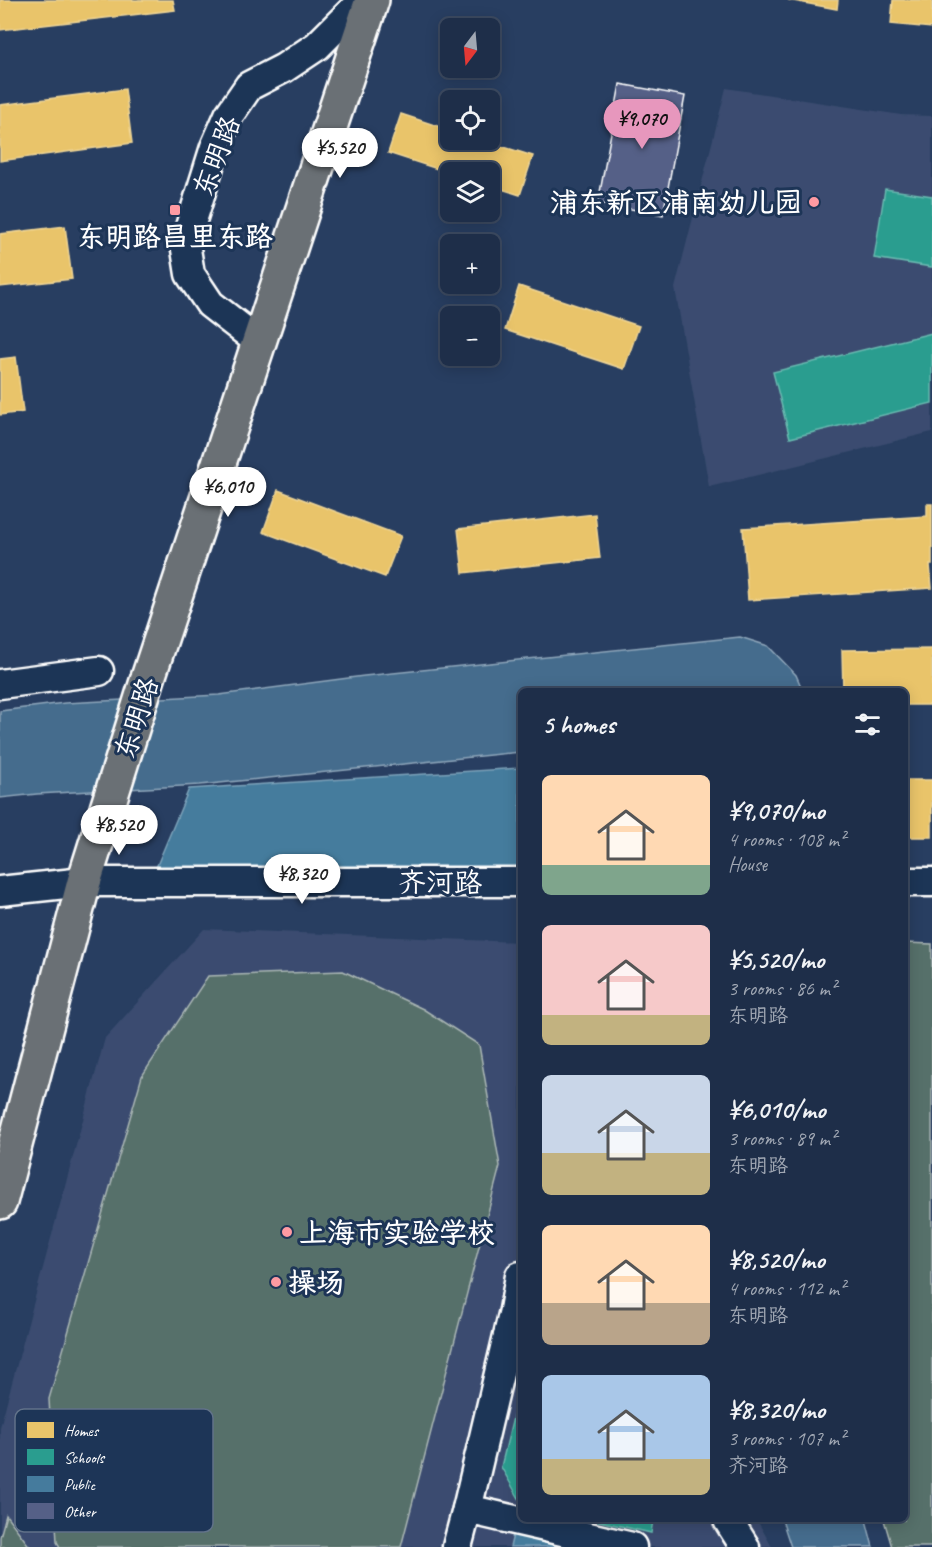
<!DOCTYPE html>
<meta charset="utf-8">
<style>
:root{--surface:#1e2e49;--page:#2b3a53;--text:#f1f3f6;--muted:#a1a8b4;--line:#3c4a61;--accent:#e797bd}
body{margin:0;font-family:Caveat,"LXGW WenKai TC",sans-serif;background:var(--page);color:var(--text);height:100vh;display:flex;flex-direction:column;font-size:22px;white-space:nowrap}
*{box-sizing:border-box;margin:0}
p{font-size:20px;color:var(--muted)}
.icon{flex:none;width:33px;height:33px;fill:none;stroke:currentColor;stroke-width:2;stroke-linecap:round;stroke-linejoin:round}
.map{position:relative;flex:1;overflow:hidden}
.drawer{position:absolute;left:518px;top:688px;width:390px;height:834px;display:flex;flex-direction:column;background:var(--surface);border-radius:9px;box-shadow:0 3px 15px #0003,0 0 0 2px var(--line)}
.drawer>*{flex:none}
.needle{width:39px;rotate:196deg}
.buttons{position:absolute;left:440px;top:18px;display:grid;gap:12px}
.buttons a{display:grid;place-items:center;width:60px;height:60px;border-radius:9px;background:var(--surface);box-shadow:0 3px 15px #0003,0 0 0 2px var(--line);font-size:30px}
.price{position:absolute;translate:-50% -51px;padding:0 14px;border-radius:21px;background:#fff;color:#222;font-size:20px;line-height:39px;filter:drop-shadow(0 2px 3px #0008)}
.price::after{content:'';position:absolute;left:50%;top:36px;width:18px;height:14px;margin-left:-9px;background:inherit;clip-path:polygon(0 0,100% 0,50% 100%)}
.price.active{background:var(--accent);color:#111}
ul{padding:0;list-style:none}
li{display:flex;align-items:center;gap:18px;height:150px;padding:0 24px}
li span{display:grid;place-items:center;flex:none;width:168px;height:120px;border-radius:9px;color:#555}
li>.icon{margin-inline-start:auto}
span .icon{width:72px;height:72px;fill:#fffc;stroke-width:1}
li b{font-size:26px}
h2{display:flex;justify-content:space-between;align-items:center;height:72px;padding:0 24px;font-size:26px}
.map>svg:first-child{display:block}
.built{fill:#3a4c6f}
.green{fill:#576f6b;stroke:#abb7b5;stroke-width:1.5}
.water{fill:#456c8d;stroke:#8fa7bb;stroke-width:1.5}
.homes{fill:#e9c46a;stroke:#f0d697;stroke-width:1.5}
.schools{fill:#2a9d8f;stroke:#6abab1;stroke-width:1.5}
.public{fill:#457b9d;stroke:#7da3ba;stroke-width:1.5}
.building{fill:#556087;stroke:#fff;stroke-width:1.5}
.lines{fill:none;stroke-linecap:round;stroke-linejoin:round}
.minor-casing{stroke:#fff;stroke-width:33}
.major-casing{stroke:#fff;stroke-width:38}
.minor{stroke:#1d3557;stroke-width:28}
.major{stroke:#6a7074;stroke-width:33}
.poi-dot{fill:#ff9aa2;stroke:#1d3557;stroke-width:2}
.labels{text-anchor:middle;stroke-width:6;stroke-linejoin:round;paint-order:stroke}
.street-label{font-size:28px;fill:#fff;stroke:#1d3557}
.poi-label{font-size:28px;font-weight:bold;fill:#fff;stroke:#1d3557;text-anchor:start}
.key{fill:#1d3557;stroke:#617289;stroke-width:1.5}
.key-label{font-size:16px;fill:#fff}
</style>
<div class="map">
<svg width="932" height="1547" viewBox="0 0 932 1547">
<rect width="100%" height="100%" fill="#283e61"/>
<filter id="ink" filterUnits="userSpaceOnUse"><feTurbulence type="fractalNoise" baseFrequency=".0167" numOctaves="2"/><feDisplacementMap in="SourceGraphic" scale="12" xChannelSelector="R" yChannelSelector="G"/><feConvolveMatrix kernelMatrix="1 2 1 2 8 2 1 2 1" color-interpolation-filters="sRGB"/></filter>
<g filter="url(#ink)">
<g class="built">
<polygon points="726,88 901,115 932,116 932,432 709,487 675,288"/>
<polygon points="204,929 520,942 520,1520 757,1520 772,1547 0,1547 0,1427 105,1038"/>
</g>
<g class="green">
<polygon points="905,943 932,944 932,1547 892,1547 884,1520 904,1520"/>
<polygon points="343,971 423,1009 479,1045 500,1166 401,1547 60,1547 57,1542 49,1399 142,1076 208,976"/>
<polygon points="6,1515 30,1547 0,1547 0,1537"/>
</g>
<g class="water">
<polygon points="740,637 768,646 796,675 803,691 520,692 520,752 200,785 37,794 0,798 0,711 65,703 219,695 364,676"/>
<polygon points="782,1520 866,1520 873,1547 791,1547"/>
</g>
<g class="homes">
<polygon points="0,0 173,0 175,10 0,30"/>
<polygon points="788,0 838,0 837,9"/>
<polygon points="893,0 932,0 932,28 891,24"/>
<polygon points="125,89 132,143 0,161 0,105"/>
<polygon points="401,114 450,130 450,140 481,140 533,156 520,195 489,185 489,172 450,173 388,153"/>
<polygon points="65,226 72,279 0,287 0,234"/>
<polygon points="519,286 639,326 624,369 505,330"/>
<polygon points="16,357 23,412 0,415 0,359"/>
<polygon points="278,490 401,536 385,577 263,532"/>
<polygon points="927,504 932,504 932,565 930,565 932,588 748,600 743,528 927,516"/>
<polygon points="595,514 600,558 463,573 458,529"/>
<polygon points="932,649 932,705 904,705 904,692 843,692 842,650"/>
<rect x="904" y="780" width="28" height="57"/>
</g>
<g class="schools">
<polygon points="885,189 932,196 932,267 874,258"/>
<polygon points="932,333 932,403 790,438 773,372"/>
<polygon points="520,1389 520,1500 501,1467"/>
<polygon points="595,1520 653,1520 651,1533"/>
</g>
<g class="public">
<polygon points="520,768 520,871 153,875 189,789"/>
<polygon points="514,1531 576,1547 510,1547"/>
</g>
<polygon class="building" points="620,84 685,96 663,215 598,203"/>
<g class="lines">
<g class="minor-casing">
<g id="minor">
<polyline points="259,342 210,304 190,274 185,243 215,147 229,115 249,86 284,68 317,46 363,0"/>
<polyline points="0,684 99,671"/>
<polyline points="904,882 932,882"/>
<polyline points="0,891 84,882 520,882"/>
<polyline points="467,1509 632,1547"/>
<polyline points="728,1520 745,1547"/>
<polyline points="457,1547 467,1509 514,1310 520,1276"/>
</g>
</g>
<g class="major-casing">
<polyline id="major" points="0,1202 84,882 148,678 372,0"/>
</g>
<use href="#minor" class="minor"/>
<use href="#major" class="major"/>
</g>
</g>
<g class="poi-dot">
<circle cx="814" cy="202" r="6"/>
<rect x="169" y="204" width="12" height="12" rx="3"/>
<circle cx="287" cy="1232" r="6"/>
<circle cx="276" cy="1282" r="6"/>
</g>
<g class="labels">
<g class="street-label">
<text transform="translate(216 156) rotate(-69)" y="10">东明路</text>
<text transform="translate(136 718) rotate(-72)" y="10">东明路</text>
<text x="440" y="892">齐河路</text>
</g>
<g class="poi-label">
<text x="802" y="212" text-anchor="end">浦东新区浦南幼儿园</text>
<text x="175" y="246" text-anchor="middle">东明路昌里东路</text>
<text x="299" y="1242">上海市实验学校</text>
<text x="288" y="1292">操场</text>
</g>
</g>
<rect x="15" y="1409" width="198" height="123" rx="9" class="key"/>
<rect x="27" y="1422" width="27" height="16" fill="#e9c46a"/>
<rect x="27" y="1449" width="27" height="16" fill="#2a9d8f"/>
<rect x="27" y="1476" width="27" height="16" fill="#457b9d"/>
<rect x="27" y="1503" width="27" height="16" fill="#556087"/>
<g class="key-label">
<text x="64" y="1436">Homes</text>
<text x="64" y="1463">Schools</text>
<text x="64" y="1490">Public</text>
<text x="64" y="1517">Other</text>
</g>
</svg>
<div class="buttons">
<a><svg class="needle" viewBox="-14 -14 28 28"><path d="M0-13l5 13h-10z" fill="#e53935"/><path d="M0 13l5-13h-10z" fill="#a1a8b4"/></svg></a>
<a><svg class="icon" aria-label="locate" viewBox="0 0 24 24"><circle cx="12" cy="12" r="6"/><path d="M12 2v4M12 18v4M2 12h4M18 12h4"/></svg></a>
<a><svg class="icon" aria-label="layers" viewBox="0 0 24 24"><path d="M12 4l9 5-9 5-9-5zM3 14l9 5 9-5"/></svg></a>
<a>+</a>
<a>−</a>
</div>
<b class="price active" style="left:642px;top:150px">¥9,070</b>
<b class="price" style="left:340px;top:179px">¥5,520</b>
<b class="price" style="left:228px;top:518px">¥6,010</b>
<b class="price" style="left:119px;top:856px">¥8,520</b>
<b class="price" style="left:302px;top:905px">¥8,320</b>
<section class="drawer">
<h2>5 homes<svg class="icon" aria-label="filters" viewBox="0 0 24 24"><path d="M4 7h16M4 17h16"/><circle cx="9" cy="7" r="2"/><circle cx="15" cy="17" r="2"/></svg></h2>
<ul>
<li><span style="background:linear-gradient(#ffd9b3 75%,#7fa58c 0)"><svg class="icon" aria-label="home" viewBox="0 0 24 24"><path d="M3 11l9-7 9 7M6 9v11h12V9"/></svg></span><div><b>¥9,070/mo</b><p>4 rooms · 108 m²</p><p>House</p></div></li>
<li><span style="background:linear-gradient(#f6c9c9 75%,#c2b280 0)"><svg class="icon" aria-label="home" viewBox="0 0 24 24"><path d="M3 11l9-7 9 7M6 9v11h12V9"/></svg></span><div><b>¥5,520/mo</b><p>3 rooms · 86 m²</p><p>东明路</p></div></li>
<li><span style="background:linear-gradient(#c9d6e8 65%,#c2b280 0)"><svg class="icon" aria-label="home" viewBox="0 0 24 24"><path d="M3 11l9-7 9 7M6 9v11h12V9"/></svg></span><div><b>¥6,010/mo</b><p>3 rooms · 89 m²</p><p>东明路</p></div></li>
<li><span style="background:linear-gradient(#ffd9b3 65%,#b9a48a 0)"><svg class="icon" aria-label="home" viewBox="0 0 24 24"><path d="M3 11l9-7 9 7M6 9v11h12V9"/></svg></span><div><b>¥8,520/mo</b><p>4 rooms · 112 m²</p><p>东明路</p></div></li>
<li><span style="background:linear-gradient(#a9c7e8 70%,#c2b280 0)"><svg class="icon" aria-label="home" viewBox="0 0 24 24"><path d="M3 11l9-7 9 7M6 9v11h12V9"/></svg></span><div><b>¥8,320/mo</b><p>3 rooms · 107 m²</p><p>齐河路</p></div></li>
</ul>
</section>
</div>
